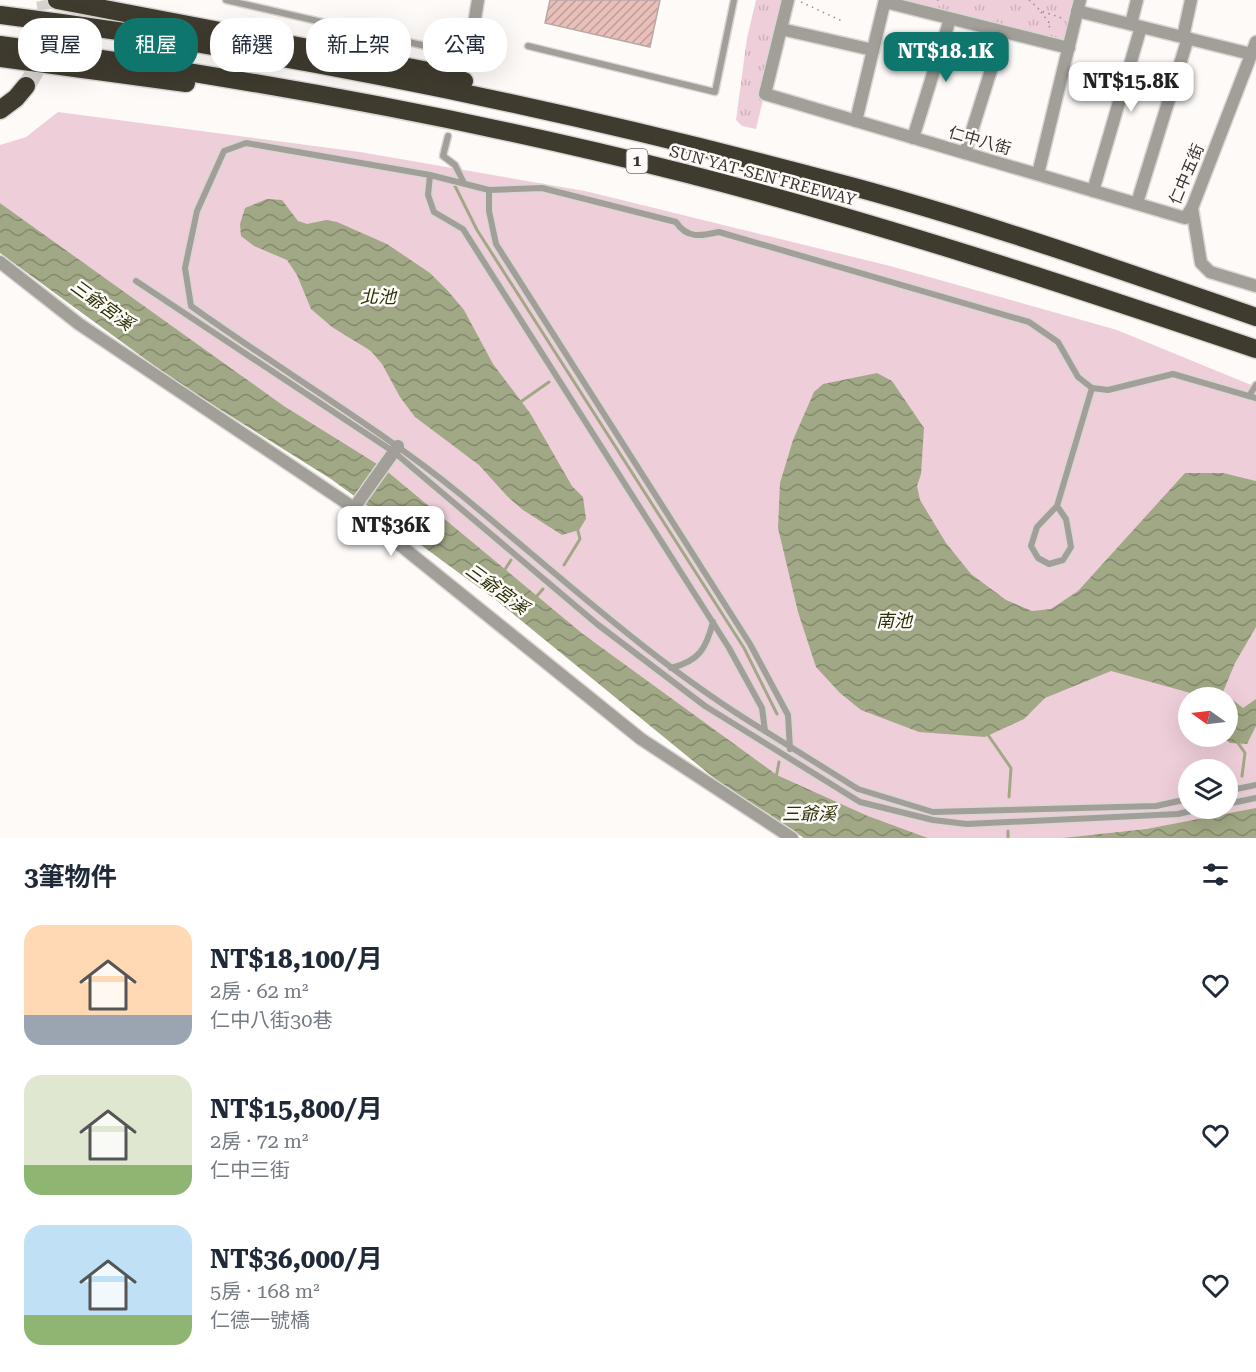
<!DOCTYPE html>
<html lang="zh-TW">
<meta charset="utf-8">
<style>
:root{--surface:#fff;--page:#f2f2f3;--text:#1f2937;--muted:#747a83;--accent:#0f766e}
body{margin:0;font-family:"Roboto Serif","Noto Sans TC",serif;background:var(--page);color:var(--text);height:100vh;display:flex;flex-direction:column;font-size:22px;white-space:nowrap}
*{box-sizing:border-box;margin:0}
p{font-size:20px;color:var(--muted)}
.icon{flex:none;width:33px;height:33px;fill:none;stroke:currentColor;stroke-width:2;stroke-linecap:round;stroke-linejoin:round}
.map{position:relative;height:838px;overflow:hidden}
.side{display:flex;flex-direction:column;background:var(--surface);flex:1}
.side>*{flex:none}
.hud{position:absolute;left:18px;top:18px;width:600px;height:54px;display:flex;gap:12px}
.needle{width:39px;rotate:284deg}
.controls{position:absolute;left:1178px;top:687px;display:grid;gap:12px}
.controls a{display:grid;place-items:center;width:60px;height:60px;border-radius:50%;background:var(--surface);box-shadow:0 6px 24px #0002;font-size:30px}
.price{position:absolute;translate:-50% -51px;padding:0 14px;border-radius:12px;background:#fff;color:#222;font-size:20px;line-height:39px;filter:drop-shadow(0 2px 3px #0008)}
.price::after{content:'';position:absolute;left:50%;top:36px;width:18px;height:14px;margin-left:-9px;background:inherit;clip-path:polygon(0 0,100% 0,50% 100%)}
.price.current{background:var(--accent);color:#fff}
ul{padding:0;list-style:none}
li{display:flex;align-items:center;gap:18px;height:150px;padding:0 24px}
li span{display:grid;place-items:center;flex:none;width:168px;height:120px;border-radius:18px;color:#555}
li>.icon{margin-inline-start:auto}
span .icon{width:72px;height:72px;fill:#fffc;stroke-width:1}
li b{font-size:26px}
h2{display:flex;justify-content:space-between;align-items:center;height:72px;padding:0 24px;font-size:26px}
.pill{padding:0 21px;border-radius:24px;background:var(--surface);box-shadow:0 6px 24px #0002;font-size:21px;line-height:54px}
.pill.current{background:var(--accent);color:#fff}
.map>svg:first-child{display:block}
.green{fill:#eeced9;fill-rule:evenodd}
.park{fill:url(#park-tufts)}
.water{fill:url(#water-waves)}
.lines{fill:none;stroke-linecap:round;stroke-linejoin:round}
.stream{stroke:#a1a885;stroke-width:3}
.building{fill:url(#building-hatch);stroke:#baa8a6;stroke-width:1.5}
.highway-tunnel{stroke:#d6d2d0;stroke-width:18;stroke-dasharray:18 9;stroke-linecap:butt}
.lane-casing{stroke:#dad6d4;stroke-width:9}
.street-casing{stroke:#dad6d4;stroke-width:15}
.highway-casing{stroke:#dad6d4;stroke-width:21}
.path{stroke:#96918e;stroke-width:1.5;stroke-dasharray:1.5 4.5;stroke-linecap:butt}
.lane{stroke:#a29f99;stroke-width:6}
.street{stroke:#a29f99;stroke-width:12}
.highway{stroke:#403b2f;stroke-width:18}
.labels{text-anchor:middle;stroke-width:5;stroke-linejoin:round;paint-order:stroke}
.shield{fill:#fdfaf8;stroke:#746f6b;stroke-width:1.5}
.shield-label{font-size:15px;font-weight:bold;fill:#39332f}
.street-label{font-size:16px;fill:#39332f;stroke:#fdfaf8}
.water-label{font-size:18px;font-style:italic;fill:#2b3105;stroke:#fdfaf8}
</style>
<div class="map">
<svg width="1256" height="838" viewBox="0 0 1256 838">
<defs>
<pattern id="park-tufts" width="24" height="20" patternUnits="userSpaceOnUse" patternTransform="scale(1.5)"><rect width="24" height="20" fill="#eeced9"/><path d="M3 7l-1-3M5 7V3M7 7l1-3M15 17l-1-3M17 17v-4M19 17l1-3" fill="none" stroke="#cdb1bb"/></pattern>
<pattern id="water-waves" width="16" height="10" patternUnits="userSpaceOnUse" patternTransform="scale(1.5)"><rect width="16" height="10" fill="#a1a885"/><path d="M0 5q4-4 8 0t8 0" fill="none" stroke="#84896d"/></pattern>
<pattern id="building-hatch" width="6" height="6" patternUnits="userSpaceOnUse" patternTransform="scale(1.5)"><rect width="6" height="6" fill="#e9bfba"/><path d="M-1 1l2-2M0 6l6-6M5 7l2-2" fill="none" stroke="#be9c98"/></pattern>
</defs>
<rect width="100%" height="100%" fill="#fdfaf8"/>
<path class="green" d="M58,112L360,152L585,191L890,266L1117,330L1256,387V809L1146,829L1062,838H928L868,816L777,775L583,634L382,467L284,406L0,203V145L26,137ZM1188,698H1227V736H1188ZM1188,770H1227V808H1188Z"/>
<g class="park">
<polygon points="756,0 787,0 756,129 742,126 736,120 747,38"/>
<polygon points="885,0 1080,0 1069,48"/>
</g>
<g class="water">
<polygon points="267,199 282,200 298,221 307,224 326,220 337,222 387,244 430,273 448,291 464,310 493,364 530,413 572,486 583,497 586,519 579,530 562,535 523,510 507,496 479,465 415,417 400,397 382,364 371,351 332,327 311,309 297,275 287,260 254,246 241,236 240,224 245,208"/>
<polygon points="0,203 284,406 382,467 583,634 777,775 868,816 928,838 804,838 725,787 496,600 331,479 178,383 0,253"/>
<polygon points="877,373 892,381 924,428 921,474 917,486 920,500 946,543 971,574 1006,600 1032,611 1051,609 1078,591 1185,473 1223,473 1256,481 1256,627 1235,663 1223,692 1243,708 1256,699 1256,726 1247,744 1230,743 1222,737 1227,736 1227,698 1205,697 1111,671 1045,698 1024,719 985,737 919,732 861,710 840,693 816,667 798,612 778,528 780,483 793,440 814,392 823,384"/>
<polygon points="1256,808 1256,838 1062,838 1146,829"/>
</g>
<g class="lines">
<g class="stream">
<polyline points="455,186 477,230 744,648 777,714"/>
<polyline points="519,403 549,382"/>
<polyline points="564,565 580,539 577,527"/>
<polyline points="504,571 511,560"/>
<polyline points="536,597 543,589"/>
<polyline points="986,732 1011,768 1009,797"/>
<polyline points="1236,740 1245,753 1242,776"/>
<polyline points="776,778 779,762"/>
<polyline points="1008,838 1008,831"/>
</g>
</g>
<polygon class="building" points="550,0 660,0 650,47 545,23"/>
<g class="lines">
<path class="highway-tunnel" d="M26,86C44,60 51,31 45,0"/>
<g class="lane-casing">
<g id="lane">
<polyline points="226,0 469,56 466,68"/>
<polyline points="528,46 715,92 734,0"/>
<polyline points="448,136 443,156 455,165 464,183"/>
<polyline points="430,175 428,195 434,212 463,229 729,648 762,708 765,731 858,789 933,812 1156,806 1188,799"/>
<polyline points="489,190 489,211 496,244 750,644 788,715 790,749"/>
<polyline points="136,281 394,452 597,624 705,706 860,802 933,820 967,824 1178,814 1204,808"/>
<polyline points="1249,396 1256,385"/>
<polyline points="1057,506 1066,519 1071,547 1063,560 1049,564 1038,558 1031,546 1037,527 1057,506 1092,388"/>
<path d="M671,668C699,661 706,649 713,622"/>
<path d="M765,731C654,664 560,576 460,494C375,425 280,370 191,306L185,268L197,211L224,151L246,143L430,175L489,190L542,188L676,222C687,239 701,236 719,232L1029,322L1058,342L1078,377L1092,388L1108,390L1173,374L1256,398"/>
<polyline points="1227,791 1256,785"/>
<polyline points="1227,804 1256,798"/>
</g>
</g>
<g class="street-casing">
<g id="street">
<polyline points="788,0 765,94 1185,218 1192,208 1256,42"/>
<polyline points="885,2 1069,48"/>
<polyline points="1077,11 1251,54"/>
<polyline points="1131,24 1137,0"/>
<polyline points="781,29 873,50"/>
<polyline points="1183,37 1191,0"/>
<polyline points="469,56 478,0"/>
<polyline points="856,121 885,0"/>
<polyline points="913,138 950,19"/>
<polyline points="965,153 1003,32"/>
<polyline points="1038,174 1080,0"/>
<polyline points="1093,191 1141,27"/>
<polyline points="1137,203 1188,38"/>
<polyline points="1192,208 1201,263 1210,272 1256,286"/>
<polyline points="0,262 79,324 354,508 641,739 792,838"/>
<polyline points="354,508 398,446"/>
</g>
</g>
<g class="highway-casing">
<g id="highway">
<polyline points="57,0 434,72 464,81"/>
<path d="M0,15C289,51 573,111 854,187C990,224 1123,271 1256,317"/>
<path d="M0,45C230,75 459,116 684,173C877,222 1067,285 1256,349"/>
<polyline points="0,58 186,83"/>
<polyline points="0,110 16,98 26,86"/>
</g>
</g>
<g class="path">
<polyline points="937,0 942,0"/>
<polyline points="1029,0 1041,11 1062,18"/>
<polyline points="801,2 842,21"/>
<polyline points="1041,12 1051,25 1046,30"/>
</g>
<use href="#lane" class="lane"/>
<use href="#street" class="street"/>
<use href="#highway" class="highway"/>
</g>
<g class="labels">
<rect class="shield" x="626.5" y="149" width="21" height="24" rx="4.5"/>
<g class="shield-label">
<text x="637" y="166">1</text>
</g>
<g class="street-label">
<text transform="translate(980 140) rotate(16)" y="6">仁中八街</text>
<text transform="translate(1186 174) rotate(-67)" y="6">仁中五街</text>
<text transform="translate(763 175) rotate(15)" y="6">SUN YAT-SEN FREEWAY</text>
</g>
<g class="water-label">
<text x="378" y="303">北池</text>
<text transform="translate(102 305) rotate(36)" y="6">三爺宮溪</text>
<text transform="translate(497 589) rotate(36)" y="6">三爺宮溪</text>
<text x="894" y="627">南池</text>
<text x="809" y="820">三爺溪</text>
</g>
</g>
</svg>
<div class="controls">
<a><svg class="needle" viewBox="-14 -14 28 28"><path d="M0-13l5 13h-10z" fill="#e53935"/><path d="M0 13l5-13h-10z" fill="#747a83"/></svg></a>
<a><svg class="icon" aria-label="layers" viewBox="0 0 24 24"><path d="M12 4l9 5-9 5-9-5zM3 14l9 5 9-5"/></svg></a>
</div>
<b class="price current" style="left:946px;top:83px">NT$18.1K</b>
<b class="price" style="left:1131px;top:113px">NT$15.8K</b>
<b class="price" style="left:391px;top:557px">NT$36K</b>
<div class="hud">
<a class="pill">買屋</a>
<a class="pill current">租屋</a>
<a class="pill">篩選</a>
<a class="pill">新上架</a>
<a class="pill">公寓</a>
</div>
</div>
<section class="side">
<h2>3筆物件<svg class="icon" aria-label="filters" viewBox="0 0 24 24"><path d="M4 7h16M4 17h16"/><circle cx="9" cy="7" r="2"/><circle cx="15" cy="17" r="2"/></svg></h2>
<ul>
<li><span style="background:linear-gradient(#ffd9b3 75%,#9aa5b1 0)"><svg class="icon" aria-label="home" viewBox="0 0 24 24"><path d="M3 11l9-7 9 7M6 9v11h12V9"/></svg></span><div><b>NT$18,100/月</b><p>2房 · 62 m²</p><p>仁中八街30巷</p></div><svg class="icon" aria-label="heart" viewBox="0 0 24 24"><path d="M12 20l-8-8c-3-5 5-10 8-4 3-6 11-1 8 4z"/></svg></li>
<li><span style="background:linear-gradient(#dfe7d0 75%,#8fb573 0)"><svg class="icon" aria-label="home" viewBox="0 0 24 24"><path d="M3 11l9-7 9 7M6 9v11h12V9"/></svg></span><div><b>NT$15,800/月</b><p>2房 · 72 m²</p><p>仁中三街</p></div><svg class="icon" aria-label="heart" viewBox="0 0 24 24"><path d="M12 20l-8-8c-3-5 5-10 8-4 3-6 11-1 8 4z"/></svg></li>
<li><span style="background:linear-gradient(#bfe0f5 75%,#8fb573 0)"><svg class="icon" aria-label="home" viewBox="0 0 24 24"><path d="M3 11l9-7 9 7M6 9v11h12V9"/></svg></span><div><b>NT$36,000/月</b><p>5房 · 168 m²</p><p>仁德一號橋</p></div><svg class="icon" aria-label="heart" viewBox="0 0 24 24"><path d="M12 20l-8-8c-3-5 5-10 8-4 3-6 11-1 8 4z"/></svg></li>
</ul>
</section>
